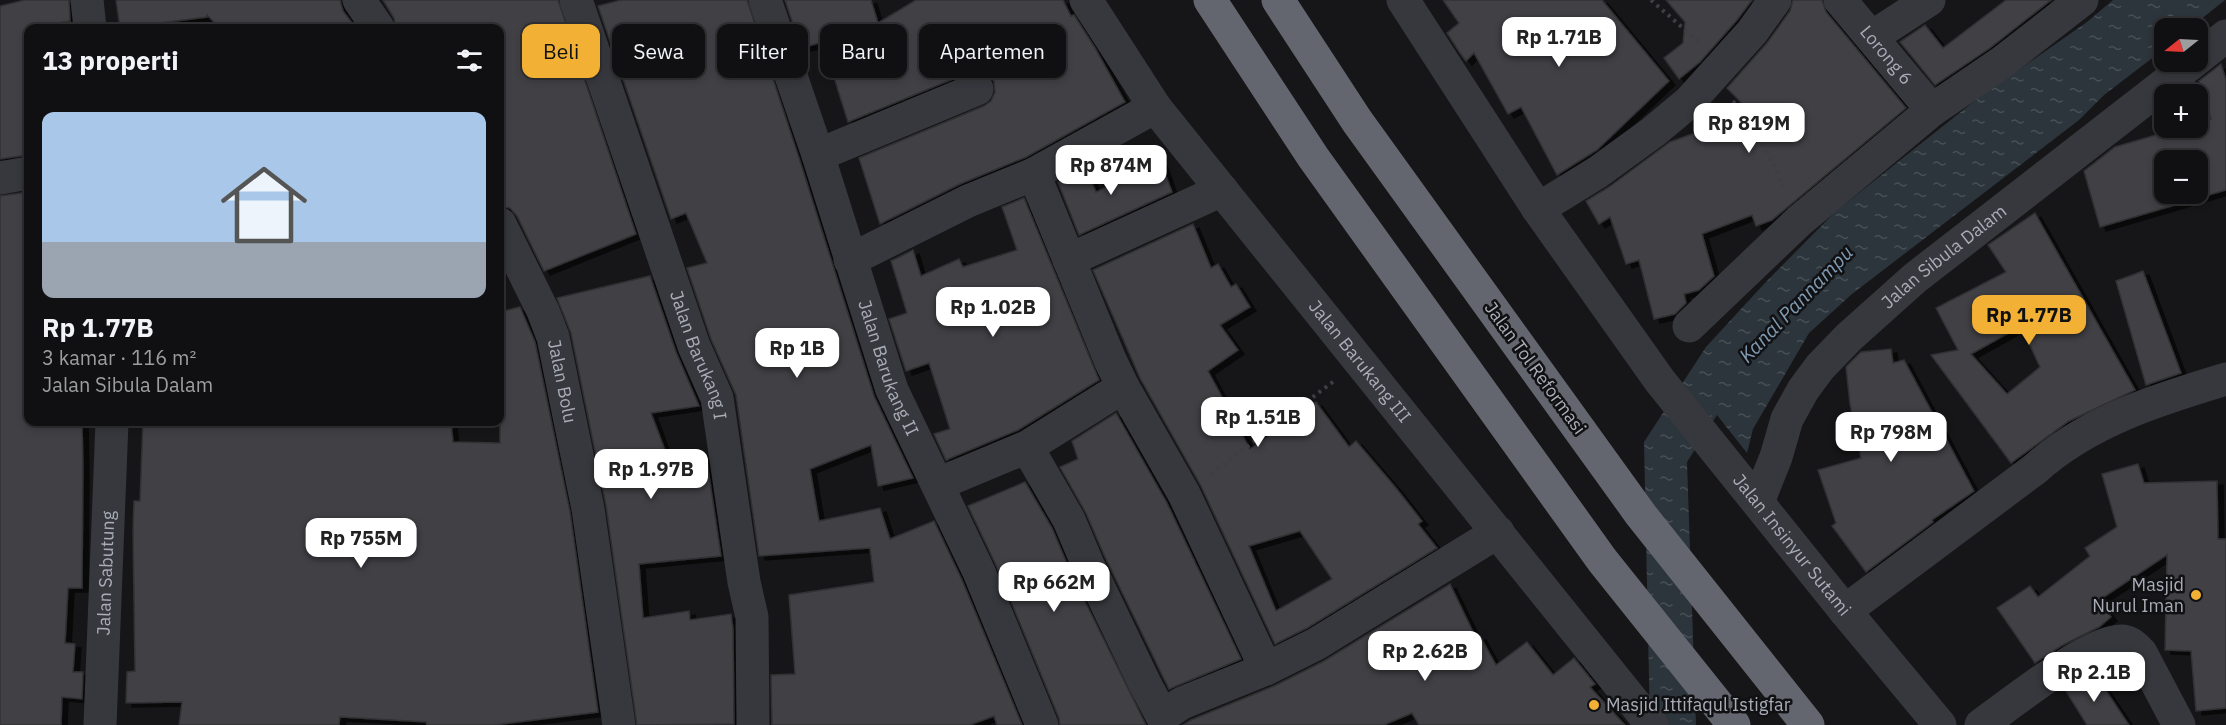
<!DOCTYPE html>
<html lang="id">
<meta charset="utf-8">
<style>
:root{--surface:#101012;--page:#19191b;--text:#f1f3f6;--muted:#9c9d9f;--line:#303032;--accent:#f2b134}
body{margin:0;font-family:"IBM Plex Sans",sans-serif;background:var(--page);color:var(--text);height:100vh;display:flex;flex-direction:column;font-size:22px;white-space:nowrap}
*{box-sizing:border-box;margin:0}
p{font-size:20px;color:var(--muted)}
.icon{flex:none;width:33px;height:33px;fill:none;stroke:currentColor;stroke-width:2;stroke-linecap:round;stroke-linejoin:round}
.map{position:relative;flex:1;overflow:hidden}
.drawer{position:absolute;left:24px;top:24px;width:480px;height:402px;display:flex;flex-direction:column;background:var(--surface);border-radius:12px;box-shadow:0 3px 9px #0003,0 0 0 2px var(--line)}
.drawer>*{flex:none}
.top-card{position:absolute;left:522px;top:24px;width:570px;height:54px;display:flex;gap:12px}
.needle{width:39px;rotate:252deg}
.fabs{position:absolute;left:2154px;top:18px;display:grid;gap:12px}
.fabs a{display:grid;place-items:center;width:54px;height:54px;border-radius:12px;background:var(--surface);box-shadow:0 3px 9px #0003,0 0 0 2px var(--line);font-size:30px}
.price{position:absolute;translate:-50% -51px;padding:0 14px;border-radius:12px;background:#fff;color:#222;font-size:20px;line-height:39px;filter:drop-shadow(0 2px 3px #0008)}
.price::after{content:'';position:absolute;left:50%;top:36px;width:18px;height:14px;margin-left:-9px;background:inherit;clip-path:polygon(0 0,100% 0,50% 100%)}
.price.selected{background:var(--accent);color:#111}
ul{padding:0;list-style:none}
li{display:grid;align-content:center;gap:12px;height:318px;padding:0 18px}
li+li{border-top:2px solid var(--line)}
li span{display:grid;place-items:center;height:186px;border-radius:12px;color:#555}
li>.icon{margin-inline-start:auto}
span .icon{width:108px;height:108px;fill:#fffc;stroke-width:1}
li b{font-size:26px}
h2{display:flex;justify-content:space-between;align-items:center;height:72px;padding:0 18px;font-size:26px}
.chip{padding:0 21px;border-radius:12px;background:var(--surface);box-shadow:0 3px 9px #0003,0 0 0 2px var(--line);font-size:21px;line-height:54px}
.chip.selected{background:var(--accent);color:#111}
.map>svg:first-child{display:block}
.water{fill:url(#water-ripples)}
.building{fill:#404145;stroke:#303034;stroke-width:1.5;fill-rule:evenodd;filter:url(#shadow)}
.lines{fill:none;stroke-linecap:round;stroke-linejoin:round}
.path{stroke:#3d3f44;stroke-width:4;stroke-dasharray:3 4.5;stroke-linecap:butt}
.minor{stroke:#37383d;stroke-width:33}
.highway{stroke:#63666e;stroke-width:33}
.poi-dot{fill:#f2b134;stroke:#111113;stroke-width:2}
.labels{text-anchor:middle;stroke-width:5;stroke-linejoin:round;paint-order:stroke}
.street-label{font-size:18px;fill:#a8adb8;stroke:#111113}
.poi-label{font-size:18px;fill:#a8adb8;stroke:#111113;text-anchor:end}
.water-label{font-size:20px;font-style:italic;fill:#7f9bb3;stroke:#111113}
</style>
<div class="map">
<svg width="2226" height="725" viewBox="0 0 2226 725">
<defs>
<pattern id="water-ripples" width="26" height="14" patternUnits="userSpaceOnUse" patternTransform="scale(1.5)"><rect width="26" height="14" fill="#2c353c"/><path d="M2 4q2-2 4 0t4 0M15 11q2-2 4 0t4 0" fill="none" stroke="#485056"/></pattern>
<filter id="shadow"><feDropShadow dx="6" dy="4" stdDeviation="0" flood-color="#0009"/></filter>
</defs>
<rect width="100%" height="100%" fill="#161618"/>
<polygon class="water" points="2113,0 2225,0 2190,28 2164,28 2164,49 2104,95 2079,120 1852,294 1809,333 1753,429 1747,453 1717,415 1687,462 1696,725 1650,725 1644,442 1706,347 1764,284 1835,212 1977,99 2087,22"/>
<g class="building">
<polygon points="25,0 69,0 70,21 28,28 28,155 0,159 0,6"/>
<polygon points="116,0 340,0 343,11 356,28 220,28 207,15 207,17 120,28"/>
<polygon points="383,0 558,0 636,234 544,271 517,216 510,208 500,206 500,28 396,28 394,18"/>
<polygon points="621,0 747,0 800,161 874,396 913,478 878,486 871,445 810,469 819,521 880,508 890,539 934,521 962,580 1022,725 997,725 994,716 970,725 772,725 771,675 795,674 789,595 874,582 870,548 759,556 736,395 711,339 687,268 707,263 686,213 671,219 598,6"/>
<polygon points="785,0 871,0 878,23 916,0 1063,0 1071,16 1074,15 1095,48 1125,102 1026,157 960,184 880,224 859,158 984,106 991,101 995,92 994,81 988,74 980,71 970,72 848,122 823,42 801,48"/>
<polygon points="1443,0 1602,0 1669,81 1597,150 1557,175 1521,107 1508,114 1474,53 1466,61 1460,53 1447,33 1459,23"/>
<polygon points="1666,0 1752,0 1737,20 1700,62 1679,79 1664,58 1683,43 1685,22"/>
<polygon points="1793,0 1822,0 1826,12 1906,108 1772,220 1756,226 1752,215 1702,234 1714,276 1699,290 1684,294 1686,303 1675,314 1654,319 1639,260 1626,264 1610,217 1599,224 1586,201 1609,187 1670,142 1751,113 1727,88 1767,43 1790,11"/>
<polygon points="2006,0 2051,0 1990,48 1935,85 1900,42 1925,25 1943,48"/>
<path d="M2221,64L2226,80V190L2100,227L2084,171L2115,147L2180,128H2198V123L2211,119L2199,81ZM2164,160H2198V194H2164Z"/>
<polygon points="1161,162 1172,192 1079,235 1058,182 1085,167 1096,192"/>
<polygon points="28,192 28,422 82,422 83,468 82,588 68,588 65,643 75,644 73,672 83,672 82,699 62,697 61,725 0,725 0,196"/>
<polygon points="1024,198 1099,380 1018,430 946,460 934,434 950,429 929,363 906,371 889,319 907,313 891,261 913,250 921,276 959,259 963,267 1017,250 1002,207"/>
<path d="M2035,213L2135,390L2069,421L2011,463L1931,355L1958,350L1936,308L2006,272L1988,245ZM2021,326L2040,367L2007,394L1971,354Z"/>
<path d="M1193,224L1211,268L1218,264L1231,287L1236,284L1250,307L1220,325L1238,350L1208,371L1250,449L1316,402L1349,447L1356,441L1396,488L1422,521L1418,524L1437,548L1307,628L1275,644L1201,486L1140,378L1093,270ZM1300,531L1332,579L1276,611L1249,546Z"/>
<polygon points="2143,271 2181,373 2146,385 2116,281"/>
<polygon points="650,276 676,352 699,406 651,413 669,461 706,455 721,556 639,564 643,618 689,611 690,620 731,614 733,629 734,724 637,725 606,505 571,333 557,298"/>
<polygon points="520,307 535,342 570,512 598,712 495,725 427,725 426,722 340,717 339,725 179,725 182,702 126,703 127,672 135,671 133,531 134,501 140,501 143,422 451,422 453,442 500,443 500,312"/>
<polygon points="1891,349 1893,363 1904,360 1974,491 1932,520 1933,522 1866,572 1832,526 1836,523 1818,470 1861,458 1850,404 1846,367 1861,352"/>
<polygon points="1116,413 1167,503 1241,659 1169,689 1105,557 1086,513 1060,467 1078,459 1072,441"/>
<polygon points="2138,464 2144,483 2217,481 2218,539 2226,539 2226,708 2196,711 2191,651 2165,650 2167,555 2098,601 2111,617 2099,627 2061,646 2035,663 1997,608 2030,586 2038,597 2090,556 2085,548 2117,527 2102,474"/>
<polygon points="1025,482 1052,528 1071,573 1146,725 1060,725 1059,718 996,565 968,506"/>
<polygon points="1450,584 1476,638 1480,636 1496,665 1527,642 1553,675 1574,658 1595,684 1590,687 1625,725 1419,725 1412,713 1384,725 1183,725 1191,720 1274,686 1324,661"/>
<polygon points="2090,672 2101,687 2103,686 2129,725 2087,725 2064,688"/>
</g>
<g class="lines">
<g class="path">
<polyline points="1651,0 1700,43"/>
<path d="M1733,101C1756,127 1771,159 1785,190"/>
<polyline points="1211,474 1334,381"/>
</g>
<g class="minor">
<polyline points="87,0 90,28"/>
<polyline points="359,0 378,28"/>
<path id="s1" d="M576,0L694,346L717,398L744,582L752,617L753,725"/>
<path id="s2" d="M765,0L818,155L892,390L979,572L1042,725"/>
<path id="s3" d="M1086,0L1155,107L1652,725"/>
<path id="s4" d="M1403,0L1538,209L1660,381L1845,611L1940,725"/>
<path id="s5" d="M1840,0L1932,110"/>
<polyline points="1872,37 1929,0"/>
<polyline points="2198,58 2226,36"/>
<polyline points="818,155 977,89"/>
<polyline points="1034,174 1110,360 1123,387 1184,494 1266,669"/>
<polyline points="0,178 28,173"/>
<polyline points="1538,209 1598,172 1653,132 1689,102 1752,32 1775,0"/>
<path id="s6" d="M500,224L543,311L553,337L588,509L619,725"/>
<polyline points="850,260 968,201 1034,174 1155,107"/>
<polyline points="1069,260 1222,190"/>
<polyline points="1689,326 1799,221 1932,110 2001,63 2082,0"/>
<polyline points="1027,447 1069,520 1088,565 1145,684 1162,716 1182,703 1266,669 1316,644 1498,532"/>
<polyline points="938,484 1027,447 1123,387"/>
<path id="s7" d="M1758,502L1776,457L1787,419L1803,390L1820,367L1849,337L1915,278L2193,62"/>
<path d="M1845,611L2035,469C2088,421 2159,399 2226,379"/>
<path id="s8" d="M100,725L112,422"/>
<path d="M1981,725C2011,704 2088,641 2121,641C2130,641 2135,647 2141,653L2179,725"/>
</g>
<g class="highway">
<polyline points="1210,0 1313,157 1602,560 1734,725"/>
<polyline points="1278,0 1357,121 1641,515 1808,725"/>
</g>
</g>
<g class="poi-dot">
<circle cx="2196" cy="595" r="6"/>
<circle cx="1594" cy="705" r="6"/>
</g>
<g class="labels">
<g class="street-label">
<text dy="6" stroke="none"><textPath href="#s5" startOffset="72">Lorong 6</textPath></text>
<text dy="6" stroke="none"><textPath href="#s7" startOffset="316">Jalan Sibula Dalam</textPath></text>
<text dy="6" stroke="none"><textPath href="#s1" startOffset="376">Jalan Barukang I</textPath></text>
<text dy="6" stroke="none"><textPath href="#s3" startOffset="454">Jalan Barukang III</textPath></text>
<text dy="6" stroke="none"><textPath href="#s2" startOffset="388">Jalan Barukang II</textPath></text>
<text transform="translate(1535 368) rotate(54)" y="6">Jalan Tol Reformasi</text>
<text dy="6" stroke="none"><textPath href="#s6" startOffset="170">Jalan Bolu</textPath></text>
<text dy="6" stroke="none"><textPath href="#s4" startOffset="670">Jalan Insinyur Sutami</textPath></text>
<text dy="6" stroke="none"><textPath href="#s8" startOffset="152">Jalan Sabutung</textPath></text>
</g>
<g class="poi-label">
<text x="2184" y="591">Masjid<tspan x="2184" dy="21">Nurul Iman</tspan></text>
<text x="1606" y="711" text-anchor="start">Masjid Ittifaqul Istigfar</text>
</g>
<g class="water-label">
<text transform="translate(1796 304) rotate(-46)" y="7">Kanal Pannampu</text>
</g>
</g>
</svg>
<div class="fabs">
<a><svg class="needle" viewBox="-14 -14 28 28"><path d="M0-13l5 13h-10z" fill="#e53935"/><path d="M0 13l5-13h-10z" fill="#9c9d9f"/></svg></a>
<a>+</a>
<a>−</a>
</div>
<b class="price" style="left:1559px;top:68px">Rp 1.71B</b>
<b class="price" style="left:1749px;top:154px">Rp 819M</b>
<b class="price" style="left:1111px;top:196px">Rp 874M</b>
<b class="price" style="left:993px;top:338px">Rp 1.02B</b>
<b class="price selected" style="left:2029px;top:346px">Rp 1.77B</b>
<b class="price" style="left:797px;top:379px">Rp 1B</b>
<b class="price" style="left:1258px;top:448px">Rp 1.51B</b>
<b class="price" style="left:1891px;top:463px">Rp 798M</b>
<b class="price" style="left:651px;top:500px">Rp 1.97B</b>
<b class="price" style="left:361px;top:569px">Rp 755M</b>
<b class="price" style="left:1054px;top:613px">Rp 662M</b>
<b class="price" style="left:1425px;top:682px">Rp 2.62B</b>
<b class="price" style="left:2094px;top:703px">Rp 2.1B</b>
<div class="top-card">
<a class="chip selected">Beli</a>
<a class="chip">Sewa</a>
<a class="chip">Filter</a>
<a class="chip">Baru</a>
<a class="chip">Apartemen</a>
</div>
<section class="drawer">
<h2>13 properti<svg class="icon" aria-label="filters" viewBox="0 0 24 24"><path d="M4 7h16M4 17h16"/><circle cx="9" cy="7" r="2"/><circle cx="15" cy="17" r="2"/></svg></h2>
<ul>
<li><span style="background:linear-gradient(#a9c7e8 70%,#9aa5b1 0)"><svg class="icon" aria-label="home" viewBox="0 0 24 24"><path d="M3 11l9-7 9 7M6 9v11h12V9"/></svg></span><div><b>Rp 1.77B</b><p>3 kamar · 116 m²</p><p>Jalan Sibula Dalam</p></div></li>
</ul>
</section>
</div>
